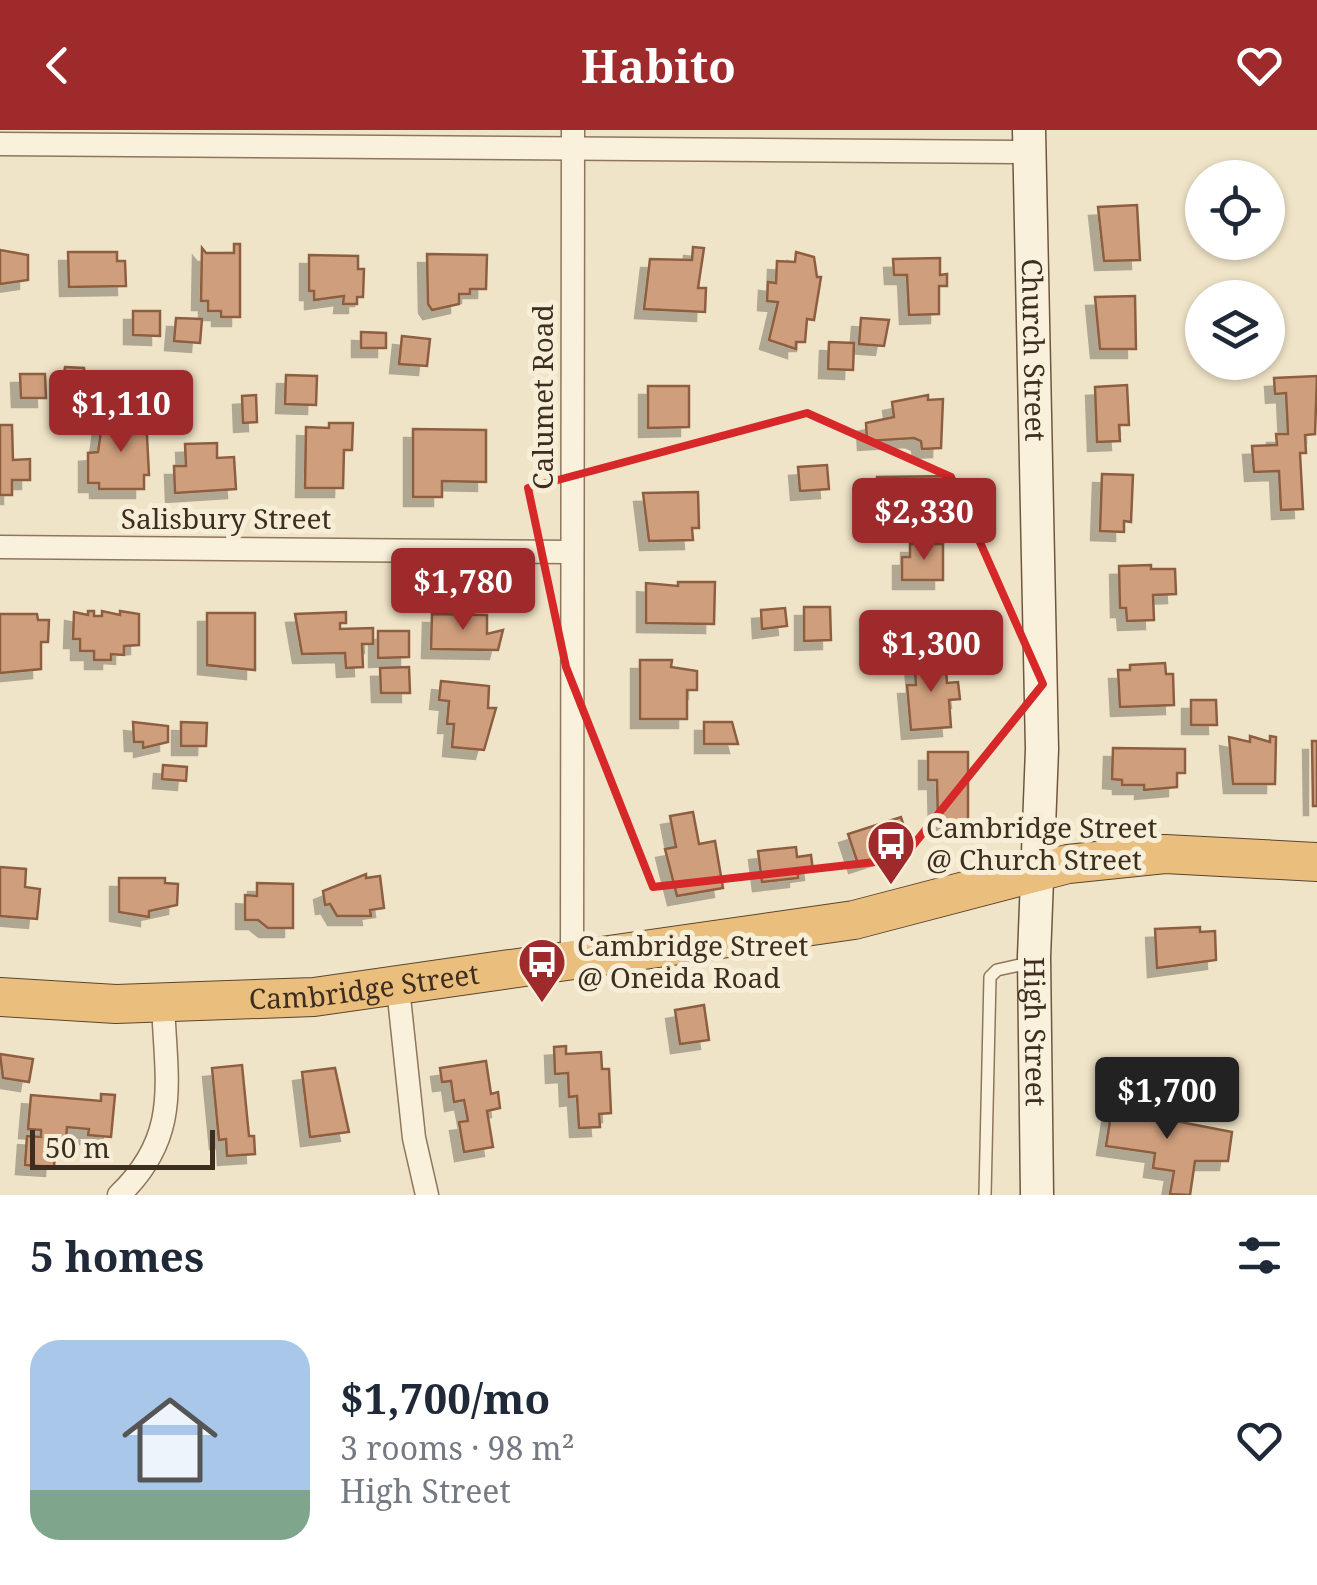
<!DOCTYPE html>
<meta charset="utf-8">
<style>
:root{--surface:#fff;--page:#f2f2f3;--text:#1f2937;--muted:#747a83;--accent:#9e2a2b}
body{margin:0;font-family:"Noto Serif",serif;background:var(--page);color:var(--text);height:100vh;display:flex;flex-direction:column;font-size:38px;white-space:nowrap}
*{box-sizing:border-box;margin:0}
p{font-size:32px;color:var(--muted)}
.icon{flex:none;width:55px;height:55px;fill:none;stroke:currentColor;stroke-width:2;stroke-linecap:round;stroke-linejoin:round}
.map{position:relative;height:1065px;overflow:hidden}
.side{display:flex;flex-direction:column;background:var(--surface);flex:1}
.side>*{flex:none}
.fabs{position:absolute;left:1185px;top:30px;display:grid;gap:20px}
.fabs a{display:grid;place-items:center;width:100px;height:100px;border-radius:50%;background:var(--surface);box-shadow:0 2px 8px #0004;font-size:50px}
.scale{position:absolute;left:30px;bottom:25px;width:185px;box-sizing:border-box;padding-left:10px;border:5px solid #3d2e20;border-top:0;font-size:28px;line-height:35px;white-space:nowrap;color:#3d2e20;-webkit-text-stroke:8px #f7eed8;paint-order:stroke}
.price{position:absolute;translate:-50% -85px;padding:0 22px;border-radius:10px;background:var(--accent);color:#fff;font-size:32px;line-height:65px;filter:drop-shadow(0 2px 5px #0008)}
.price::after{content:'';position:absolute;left:50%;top:60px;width:30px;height:22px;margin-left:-15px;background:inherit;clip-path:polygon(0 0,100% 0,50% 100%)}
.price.selected{background:#222;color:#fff}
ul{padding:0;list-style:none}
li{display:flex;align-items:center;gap:30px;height:250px;padding:0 30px}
li span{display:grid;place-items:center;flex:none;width:280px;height:200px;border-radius:30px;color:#555}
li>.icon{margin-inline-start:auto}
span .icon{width:120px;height:120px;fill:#fffc;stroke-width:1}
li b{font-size:42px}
h2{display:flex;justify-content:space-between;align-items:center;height:120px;padding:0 30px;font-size:42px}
header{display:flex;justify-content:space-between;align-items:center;height:130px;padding:0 30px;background:var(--accent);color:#fff;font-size:45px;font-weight:700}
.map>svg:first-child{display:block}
.building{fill:#cf9f7d;stroke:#8d5f41;stroke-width:2.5;filter:url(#shadow)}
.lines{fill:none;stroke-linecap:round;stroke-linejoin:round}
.service-casing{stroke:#8d765c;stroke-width:14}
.minor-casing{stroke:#8d765c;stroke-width:25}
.secondary-casing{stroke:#6f573f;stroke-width:35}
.trunk-casing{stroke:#5b4430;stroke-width:40}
.service{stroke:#faf1dc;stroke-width:11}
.minor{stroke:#faf1dc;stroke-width:22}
.secondary{stroke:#faf1dc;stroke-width:32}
.trunk{stroke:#eabe7c;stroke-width:38}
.marked{fill:none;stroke:#d62828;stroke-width:8;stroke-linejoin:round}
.labels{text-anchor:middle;stroke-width:10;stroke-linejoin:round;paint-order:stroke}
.street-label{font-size:28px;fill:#3d2e20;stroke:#f7eed8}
.poi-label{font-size:28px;fill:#3d2e20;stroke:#f7eed8;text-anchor:start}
</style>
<header><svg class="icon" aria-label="back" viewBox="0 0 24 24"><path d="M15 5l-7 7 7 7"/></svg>Habito<svg class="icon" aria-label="heart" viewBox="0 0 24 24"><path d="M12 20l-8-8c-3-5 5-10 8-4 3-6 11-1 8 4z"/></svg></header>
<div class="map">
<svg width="1317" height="1065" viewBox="0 0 1317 1065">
<defs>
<filter id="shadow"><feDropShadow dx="-9" dy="9" stdDeviation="0" flood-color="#0004"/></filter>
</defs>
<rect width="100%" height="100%" fill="#f0e4c8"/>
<g class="building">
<polygon points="1137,75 1140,130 1104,131 1098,77"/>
<polygon points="234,114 240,114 240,187 221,187 221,181 208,181 208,171 201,171 202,118 206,123 234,123"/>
<polygon points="693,117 704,118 698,158 706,158 705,182 644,179 650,129 692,130"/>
<polygon points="0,120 28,125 28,150 0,154"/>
<polygon points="68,122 117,122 117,131 125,131 126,156 69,157"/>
<polygon points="796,122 814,127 817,147 821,147 814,190 807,189 805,212 796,212 796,219 769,210 778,172 767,171 768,152 776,153 777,131 795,132"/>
<polygon points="427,124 487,125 486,159 470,159 470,164 459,164 459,174 432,180 428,174"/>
<polygon points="309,125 358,126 358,139 364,139 363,167 357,167 357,174 343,174 344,166 314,170 314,161 309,161"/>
<polygon points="940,128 940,145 947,144 947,156 939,156 939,184 909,185 907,145 894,145 893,129"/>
<polygon points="1135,166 1136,219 1100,219 1095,167"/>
<polygon points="133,181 160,181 160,206 133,205"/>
<polygon points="176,188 202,189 200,213 174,211"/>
<polygon points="861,188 889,190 884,216 859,214"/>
<polygon points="361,202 386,203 386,218 361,218"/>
<polygon points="402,206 430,209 427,236 399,234"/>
<polygon points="829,212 854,213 853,240 828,239"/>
<polygon points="65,237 84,238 87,271 60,270"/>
<polygon points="20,244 45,244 46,268 21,268"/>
<polygon points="286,245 317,246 316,275 285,274"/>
<polygon points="1317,246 1315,304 1305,305 1306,323 1300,323 1303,379 1281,380 1279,341 1254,342 1252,316 1277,315 1276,304 1288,304 1286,263 1275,264 1274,248"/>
<polygon points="1127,255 1129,295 1119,295 1120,311 1097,312 1095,257"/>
<polygon points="648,256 689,256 689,297 648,298"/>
<polygon points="256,265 257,292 243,293 242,266"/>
<polygon points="928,265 928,270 943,269 941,318 922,319 921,311 914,308 867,311 866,293 894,287 892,272"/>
<polygon points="103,287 146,287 149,345 144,345 144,359 99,359 99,353 88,353 88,323 98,322"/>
<polygon points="329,293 353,293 352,320 344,320 343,358 305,358 306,297 329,298"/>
<polygon points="0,295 12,295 13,330 30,329 30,350 12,350 12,365 0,365"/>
<polygon points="413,299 486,300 486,352 442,351 442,367 413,367"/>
<polygon points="217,313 217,328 234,327 236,359 175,363 174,336 186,336 185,314"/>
<polygon points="827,335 829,359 800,361 798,337"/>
<polygon points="1102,344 1133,345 1131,392 1124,391 1124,402 1100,401"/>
<polygon points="953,346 953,379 909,383 898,375 881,375 881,363 877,363 877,347"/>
<polygon points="698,362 699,398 692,398 693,410 649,411 643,363"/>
<polygon points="910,414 943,414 943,450 902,450 902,427 910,427"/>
<polygon points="1151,435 1151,439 1175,439 1176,464 1153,465 1154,490 1127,491 1126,478 1120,478 1119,436"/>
<polygon points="678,452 715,452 714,494 646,493 646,453 678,456"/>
<polygon points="804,477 830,477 831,510 804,511"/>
<polygon points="785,478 787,496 762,499 761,480"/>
<polygon points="88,481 94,481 94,486 102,486 102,481 120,485 120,481 139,484 139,515 124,516 124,525 111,524 111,530 94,530 94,521 80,521 80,509 73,509 74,482 88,485"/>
<polygon points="346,482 346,493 340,493 340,499 373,498 373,514 362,514 363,537 346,538 345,523 302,524 295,484"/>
<polygon points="207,483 255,483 255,540 207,535"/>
<polygon points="0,484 37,484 38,490 49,490 48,512 41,512 41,539 0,543"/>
<polygon points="432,484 487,485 487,504 503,500 498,520 431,519"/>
<polygon points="378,501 409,501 409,527 378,528"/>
<polygon points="945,526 947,553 958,552 960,569 949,570 951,597 911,600 907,555 916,555 914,529"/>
<polygon points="640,530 672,530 671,537 697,541 697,560 687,560 687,589 640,589"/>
<polygon points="1165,533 1166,544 1173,544 1174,575 1120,577 1118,540 1130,540 1130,535"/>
<polygon points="409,537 410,563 381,563 380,538"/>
<polygon points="441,551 489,556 488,578 496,578 484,620 452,617 454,594 447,594 449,571 439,570"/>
<polygon points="1191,570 1216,570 1217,595 1191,595"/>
<polygon points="133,592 168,596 168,612 143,618 143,612 134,612"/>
<polygon points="181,592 207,593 206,616 181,616"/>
<polygon points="704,592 732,592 738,614 704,614"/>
<polygon points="1250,606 1270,612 1270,606 1276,607 1275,654 1233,654 1229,607 1250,612"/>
<polygon points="1312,611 1317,611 1317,676 1313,676"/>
<polygon points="1113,618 1185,619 1185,643 1177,643 1177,657 1144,660 1144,655 1122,655 1122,650 1112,649"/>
<polygon points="928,622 968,622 968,693 938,693 937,650 928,650"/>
<polygon points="163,635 187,637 186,651 162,649"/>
<polygon points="693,682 699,714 715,711 723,758 677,766 665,719 676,717 670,686"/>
<polygon points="901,687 910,717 858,734 848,704"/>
<polygon points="796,717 797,727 811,725 813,741 798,743 798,748 762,752 758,721"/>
<polygon points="0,737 26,739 25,757 40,759 37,789 0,786"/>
<polygon points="366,744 366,748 380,746 384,778 370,780 371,786 337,786 330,774 325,775 323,761"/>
<polygon points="119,748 165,748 165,753 178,754 177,775 149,781 149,787 119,782"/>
<polygon points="257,753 293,754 293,798 268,798 258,790 245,790 245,765 257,766"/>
<polygon points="1200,797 1200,802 1215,801 1216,830 1157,838 1155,799"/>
<polygon points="704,875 709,910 680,914 675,880"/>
<polygon points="566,916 566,924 601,922 602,939 609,939 611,983 599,984 600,997 579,998 577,966 569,967 568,943 555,944 554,917"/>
<polygon points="0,924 33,929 29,952 3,948"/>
<polygon points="486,931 491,964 498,962 500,978 487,981 493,1017 464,1022 459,992 468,991 464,970 454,972 451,951 442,952 440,938"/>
<polygon points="242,935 249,1006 254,1006 255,1024 227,1026 226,1009 219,1010 212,938"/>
<polygon points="335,938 349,1002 310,1007 302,942"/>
<polygon points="101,964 115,965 111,1007 88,1005 89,999 67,997 66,1008 56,1007 54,1037 25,1035 27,1006 41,1007 41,1000 28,999 31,965 101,971"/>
<polygon points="1113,972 1161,979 1160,988 1232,1002 1228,1031 1195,1031 1190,1065 1170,1064 1174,1041 1153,1038 1155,1023 1106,1016"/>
</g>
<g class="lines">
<g class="service-casing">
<polyline id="service" points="985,1065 990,847 997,840 1029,833"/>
</g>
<g class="minor-casing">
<g id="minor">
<polyline points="0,14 1029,22"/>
<polyline points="0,417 572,422"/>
<polyline points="572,834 573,0"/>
<polyline points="398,858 414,1008 427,1065"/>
<path d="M119,1065C181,1006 166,952 163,874"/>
</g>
</g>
<g class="secondary-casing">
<g id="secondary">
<path id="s1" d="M1029,0L1042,619L1034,827L1037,1065"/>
</g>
</g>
<g class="trunk-casing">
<g id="trunk">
<path id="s2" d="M0,867L116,874L314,867L854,790L1068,734L1165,724L1317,732"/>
</g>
</g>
<use href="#service" class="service"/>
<use href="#minor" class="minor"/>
<use href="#secondary" class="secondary"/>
<use href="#trunk" class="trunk"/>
</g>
<path class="marked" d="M807,283L951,347L1043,554L902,729L653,757L566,537L528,358Z"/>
<defs>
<g id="bus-pin" transform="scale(2.5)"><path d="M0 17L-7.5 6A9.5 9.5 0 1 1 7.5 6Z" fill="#9e2a2b" stroke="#f7eed8"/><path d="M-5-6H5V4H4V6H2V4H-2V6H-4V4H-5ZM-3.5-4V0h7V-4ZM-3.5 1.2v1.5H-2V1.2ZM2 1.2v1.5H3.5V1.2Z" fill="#fff"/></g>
</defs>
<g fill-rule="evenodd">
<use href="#bus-pin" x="891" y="714"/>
<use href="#bus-pin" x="542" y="832"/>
</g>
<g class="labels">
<g class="street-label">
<text dy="10" stroke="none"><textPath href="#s1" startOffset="220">Church Street</textPath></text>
<text transform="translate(543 267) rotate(-90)" y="10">Calumet Road</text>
<text x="226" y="399">Salisbury Street</text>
<text dy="10" stroke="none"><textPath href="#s2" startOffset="365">Cambridge Street</textPath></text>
<text dy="10" stroke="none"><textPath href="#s1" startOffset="902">High Street</textPath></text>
</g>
<g class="poi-label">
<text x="926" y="708">Cambridge Street<tspan x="926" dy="32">@ Church Street</tspan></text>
<text x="577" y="826">Cambridge Street<tspan x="577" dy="32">@ Oneida Road</tspan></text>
</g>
</g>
</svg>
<div class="fabs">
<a><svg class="icon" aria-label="locate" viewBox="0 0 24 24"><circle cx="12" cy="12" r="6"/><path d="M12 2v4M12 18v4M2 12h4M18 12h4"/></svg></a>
<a><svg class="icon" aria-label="layers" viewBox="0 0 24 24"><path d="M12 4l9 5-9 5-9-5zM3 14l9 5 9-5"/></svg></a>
</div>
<div class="scale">50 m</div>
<b class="price" style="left:121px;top:325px">$1,110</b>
<b class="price" style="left:924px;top:433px">$2,330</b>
<b class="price" style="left:463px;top:503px">$1,780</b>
<b class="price" style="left:931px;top:565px">$1,300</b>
<b class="price selected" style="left:1167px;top:1012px">$1,700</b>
</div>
<section class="side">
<h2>5 homes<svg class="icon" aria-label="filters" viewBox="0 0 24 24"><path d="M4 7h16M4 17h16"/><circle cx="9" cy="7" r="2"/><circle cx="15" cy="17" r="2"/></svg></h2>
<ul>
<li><span style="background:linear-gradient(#a9c7e8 75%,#7fa58c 0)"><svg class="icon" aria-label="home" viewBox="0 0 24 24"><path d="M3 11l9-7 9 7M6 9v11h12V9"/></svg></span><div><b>$1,700/mo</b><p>3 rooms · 98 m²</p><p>High Street</p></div><svg class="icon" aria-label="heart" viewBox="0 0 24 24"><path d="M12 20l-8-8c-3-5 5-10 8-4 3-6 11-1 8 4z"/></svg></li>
</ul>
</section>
